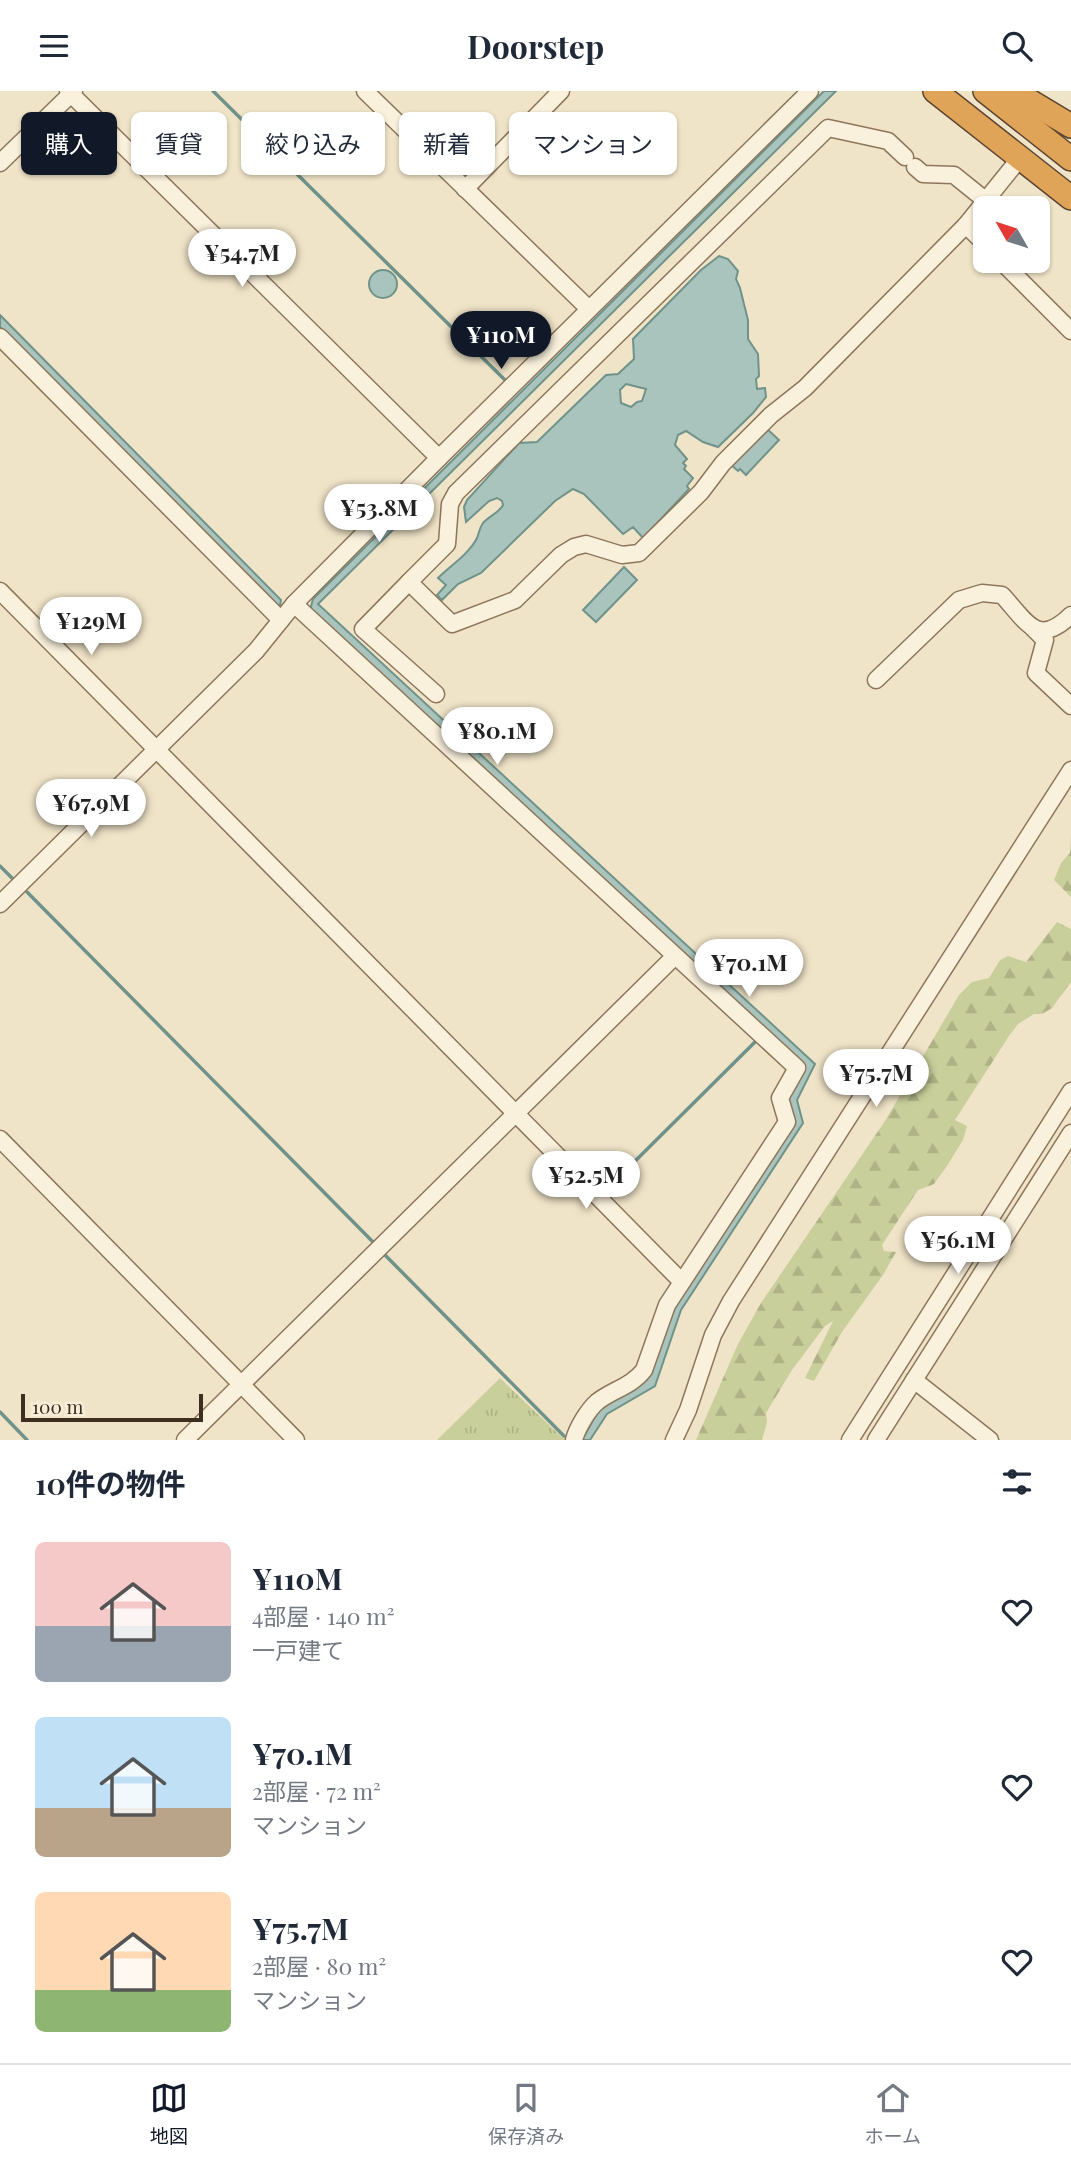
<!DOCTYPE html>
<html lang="ja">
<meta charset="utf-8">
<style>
:root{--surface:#fff;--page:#f2f2f3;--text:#1f2937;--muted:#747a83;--line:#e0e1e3;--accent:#111827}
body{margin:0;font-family:"Playfair Display","Noto Sans JP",serif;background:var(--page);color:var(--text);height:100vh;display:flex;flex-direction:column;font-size:26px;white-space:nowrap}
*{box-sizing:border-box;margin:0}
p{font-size:23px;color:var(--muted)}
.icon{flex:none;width:38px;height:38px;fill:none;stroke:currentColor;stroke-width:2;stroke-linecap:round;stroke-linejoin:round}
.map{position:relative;height:1349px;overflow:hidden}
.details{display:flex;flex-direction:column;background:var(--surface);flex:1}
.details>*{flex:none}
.guide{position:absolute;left:21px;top:21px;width:700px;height:63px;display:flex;gap:14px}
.needle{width:46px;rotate:309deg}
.controls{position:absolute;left:973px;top:105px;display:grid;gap:14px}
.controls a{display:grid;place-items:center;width:77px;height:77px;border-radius:10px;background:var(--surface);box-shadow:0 2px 5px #0004;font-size:35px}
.scale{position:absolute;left:21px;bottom:18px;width:182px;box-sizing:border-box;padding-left:7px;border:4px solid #3d2e20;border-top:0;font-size:19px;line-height:24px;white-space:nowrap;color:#3d2e20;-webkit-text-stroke:5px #f7eed8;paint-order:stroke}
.price{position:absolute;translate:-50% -60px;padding:0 16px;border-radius:24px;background:#fff;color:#222;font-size:23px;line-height:46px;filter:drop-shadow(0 2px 4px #0008)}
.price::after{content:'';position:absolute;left:50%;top:42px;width:21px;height:16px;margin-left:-10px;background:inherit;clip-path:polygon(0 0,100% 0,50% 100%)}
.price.selected{background:var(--accent);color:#fff}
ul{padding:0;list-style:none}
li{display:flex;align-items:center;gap:21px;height:175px;padding:0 35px}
li span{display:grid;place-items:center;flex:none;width:196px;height:140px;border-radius:10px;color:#555}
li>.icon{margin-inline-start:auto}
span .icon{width:84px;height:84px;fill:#fffc;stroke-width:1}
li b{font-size:30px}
h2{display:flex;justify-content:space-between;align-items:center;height:84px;padding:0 35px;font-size:30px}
.tag{padding:0 24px;border-radius:10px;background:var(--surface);box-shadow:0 2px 5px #0004;font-size:24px;line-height:63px}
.tag.selected{background:var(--accent);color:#fff}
header{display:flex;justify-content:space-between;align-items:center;height:91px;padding:0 35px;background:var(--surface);font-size:32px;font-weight:700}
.tabs{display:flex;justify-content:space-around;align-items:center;height:98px;border-top:2px solid var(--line);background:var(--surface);font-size:19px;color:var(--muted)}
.tabs a{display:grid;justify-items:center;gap:4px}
.tabs .selected{color:var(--accent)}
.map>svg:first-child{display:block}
.grass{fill:url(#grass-tufts)}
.forest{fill:url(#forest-firs)}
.water{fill:#a9c4bc;stroke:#6f938a;stroke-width:2;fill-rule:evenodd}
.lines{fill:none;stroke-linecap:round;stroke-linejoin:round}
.stream{stroke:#6f938a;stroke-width:3.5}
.minor-casing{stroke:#8d765c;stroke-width:19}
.highway-casing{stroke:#5b4430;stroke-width:26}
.minor{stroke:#faf1dc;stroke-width:16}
.highway{stroke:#e0a458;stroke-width:23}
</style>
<header><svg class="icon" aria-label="menu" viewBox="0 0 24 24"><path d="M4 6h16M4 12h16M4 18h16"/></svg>Doorstep<svg class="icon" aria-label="search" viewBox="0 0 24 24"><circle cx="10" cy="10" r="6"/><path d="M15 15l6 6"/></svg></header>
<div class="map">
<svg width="1071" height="1349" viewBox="0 0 1071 1349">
<defs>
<pattern id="grass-tufts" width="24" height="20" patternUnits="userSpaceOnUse" patternTransform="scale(1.75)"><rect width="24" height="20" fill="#c9cf9b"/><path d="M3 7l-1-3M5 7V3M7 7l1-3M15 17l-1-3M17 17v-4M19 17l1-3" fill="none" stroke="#aeb285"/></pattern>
<pattern id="forest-firs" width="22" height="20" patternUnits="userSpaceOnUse" patternTransform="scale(1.75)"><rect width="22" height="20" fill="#c9cf9b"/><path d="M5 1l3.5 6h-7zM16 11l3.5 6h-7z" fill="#aeb285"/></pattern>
</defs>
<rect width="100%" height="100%" fill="#f0e4c8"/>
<polygon class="grass" points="500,1287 565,1349 437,1349"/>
<g class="forest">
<polygon points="1071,744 1071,806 1054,789 1061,772 1070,762"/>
<polygon points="1057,831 1071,838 1071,891 1052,917 1042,923 1034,923 1018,933 1009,945 955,1029 967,1035 963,1049 947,1075 934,1093 918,1099 882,1154 884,1160 896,1161 883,1184 842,1241 814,1290 805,1287 833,1230 825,1235 792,1279 766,1322 767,1331 762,1349 696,1349 738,1253 761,1212 885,1030 959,904 972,891 989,887 1000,869 1008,865 1026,871"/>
</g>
<g class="water">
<polygon points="824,0 836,0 318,513 815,973 797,1009 803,1032 681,1219 655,1295 607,1323 590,1349 582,1349 600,1317 644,1289 673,1217 793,1030 788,1006 805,976 310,519 313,508"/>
<path d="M719,165L728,168L738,180L736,188L740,197L748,229V248L758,263L759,285L756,288L757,298L765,297L766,306L753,322L718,356L703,351L686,340L678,344L675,354L687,368L683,372L686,375L684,378L693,387L687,395L689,398L643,447L633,436L623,443L584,403L573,398L555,410L481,482L458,493L442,509L437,504L446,494L438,487C450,475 469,463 477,447C479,442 479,438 483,432C489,425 498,423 503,414L502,410L497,407L489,410L466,431L464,416L467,409L519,352L537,351L606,284L618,283L634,268L633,248L701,179ZM626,293L646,298L642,310L637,311L631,316L621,312L620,299Z"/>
<circle cx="383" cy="193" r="14"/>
<polygon points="0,224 281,509 279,519 0,236"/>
<polygon points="766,337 779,349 746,384 740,378 738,380 730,373"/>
<polygon points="624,476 637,489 596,531 583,519"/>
</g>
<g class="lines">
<g class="stream">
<polyline points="213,0 506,290"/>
<polyline points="0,775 13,788"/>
<polyline points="27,801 375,1153"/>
<polyline points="603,1102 758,948"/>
<polyline points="384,1163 564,1345"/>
<polyline points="0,1321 27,1349"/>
</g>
<g class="minor-casing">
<g id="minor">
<polyline points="68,0 439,367"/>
<polyline points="365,0 589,218"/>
<polyline points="0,72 74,0"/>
<polyline points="915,76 923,83 954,84 985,109"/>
<polyline points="465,98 561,0"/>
<polyline points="966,134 985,153"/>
<polyline points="1001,170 1071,240"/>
<polyline points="0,246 281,529"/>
<polyline points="409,491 447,453 450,413 456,402 828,37 888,50 905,66"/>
<polyline points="0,500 682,1191"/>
<path d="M294,513L797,977L780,1007L787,1031L667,1214L644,1279C632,1295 612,1299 597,1311C588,1319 577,1337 574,1349"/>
<polyline points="1032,536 1045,549 1036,582 1071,615"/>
<path d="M876,589L959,509L982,502L1002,504C1027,531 1037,557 1071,524"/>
<polyline points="436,603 363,538 409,491 452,533 515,509 561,464 574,456 586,453 622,464 639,462 701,401 723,372 771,324 805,297 966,134 1020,67"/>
<polyline points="0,813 256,560 294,513 439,367 810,0"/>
<polyline points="0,1048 296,1349"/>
<polyline points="914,1289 990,1349"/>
<polyline points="185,1349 675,865"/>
<polyline points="674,1349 688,1319 713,1244 731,1210 1071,679"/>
<polyline points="850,1349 1071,1000"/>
<polyline points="876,1349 1071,1042"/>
</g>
</g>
<g class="highway-casing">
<g id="highway">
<polyline points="935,0 1071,107"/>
<polyline points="985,0 1071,68"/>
<polyline points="1013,0 1071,35"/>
</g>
</g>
<use href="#minor" class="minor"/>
<use href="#highway" class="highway"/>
</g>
</svg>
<div class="controls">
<a><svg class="needle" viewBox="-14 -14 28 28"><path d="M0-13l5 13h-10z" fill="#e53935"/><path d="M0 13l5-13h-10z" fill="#747a83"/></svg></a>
</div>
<div class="scale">100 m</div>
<b class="price" style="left:242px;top:198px">¥54.7M</b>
<b class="price selected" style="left:501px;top:280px">¥110M</b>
<b class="price" style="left:379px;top:453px">¥53.8M</b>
<b class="price" style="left:91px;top:566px">¥129M</b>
<b class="price" style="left:497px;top:676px">¥80.1M</b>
<b class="price" style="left:91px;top:748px">¥67.9M</b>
<b class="price" style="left:749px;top:908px">¥70.1M</b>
<b class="price" style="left:876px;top:1018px">¥75.7M</b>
<b class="price" style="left:586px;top:1120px">¥52.5M</b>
<b class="price" style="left:958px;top:1185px">¥56.1M</b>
<div class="guide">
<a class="tag selected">購入</a>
<a class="tag">賃貸</a>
<a class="tag">絞り込み</a>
<a class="tag">新着</a>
<a class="tag">マンション</a>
</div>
</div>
<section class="details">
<h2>10件の物件<svg class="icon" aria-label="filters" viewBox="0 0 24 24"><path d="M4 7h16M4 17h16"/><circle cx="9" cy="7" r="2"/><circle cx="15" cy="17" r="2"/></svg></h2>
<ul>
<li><span style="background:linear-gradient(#f6c9c9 60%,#9aa5b1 0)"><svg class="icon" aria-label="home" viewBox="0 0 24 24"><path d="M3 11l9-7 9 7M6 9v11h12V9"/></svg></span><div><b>¥110M</b><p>4部屋 · 140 m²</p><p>一戸建て</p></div><svg class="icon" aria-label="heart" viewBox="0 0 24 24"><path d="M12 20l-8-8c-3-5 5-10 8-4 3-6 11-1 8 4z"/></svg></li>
<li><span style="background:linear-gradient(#bfe0f5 65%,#b9a48a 0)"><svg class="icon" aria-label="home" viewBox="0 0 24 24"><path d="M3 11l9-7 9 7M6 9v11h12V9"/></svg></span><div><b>¥70.1M</b><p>2部屋 · 72 m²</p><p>マンション</p></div><svg class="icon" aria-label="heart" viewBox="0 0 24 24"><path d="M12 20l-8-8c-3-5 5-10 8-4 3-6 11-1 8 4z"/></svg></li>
<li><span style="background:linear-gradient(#ffd9b3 70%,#8fb573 0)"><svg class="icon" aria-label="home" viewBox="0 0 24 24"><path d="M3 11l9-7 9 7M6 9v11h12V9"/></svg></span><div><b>¥75.7M</b><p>2部屋 · 80 m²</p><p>マンション</p></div><svg class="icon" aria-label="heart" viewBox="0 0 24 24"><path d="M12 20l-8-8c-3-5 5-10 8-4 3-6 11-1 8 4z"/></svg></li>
</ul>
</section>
<nav class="tabs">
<a class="selected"><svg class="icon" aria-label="map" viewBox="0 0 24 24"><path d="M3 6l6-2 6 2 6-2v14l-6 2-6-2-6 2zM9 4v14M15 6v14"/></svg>地図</a>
<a><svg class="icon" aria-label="saved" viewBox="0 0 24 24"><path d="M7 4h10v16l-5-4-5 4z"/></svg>保存済み</a>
<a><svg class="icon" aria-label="home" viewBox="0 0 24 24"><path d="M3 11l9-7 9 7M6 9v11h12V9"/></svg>ホーム</a>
</nav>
